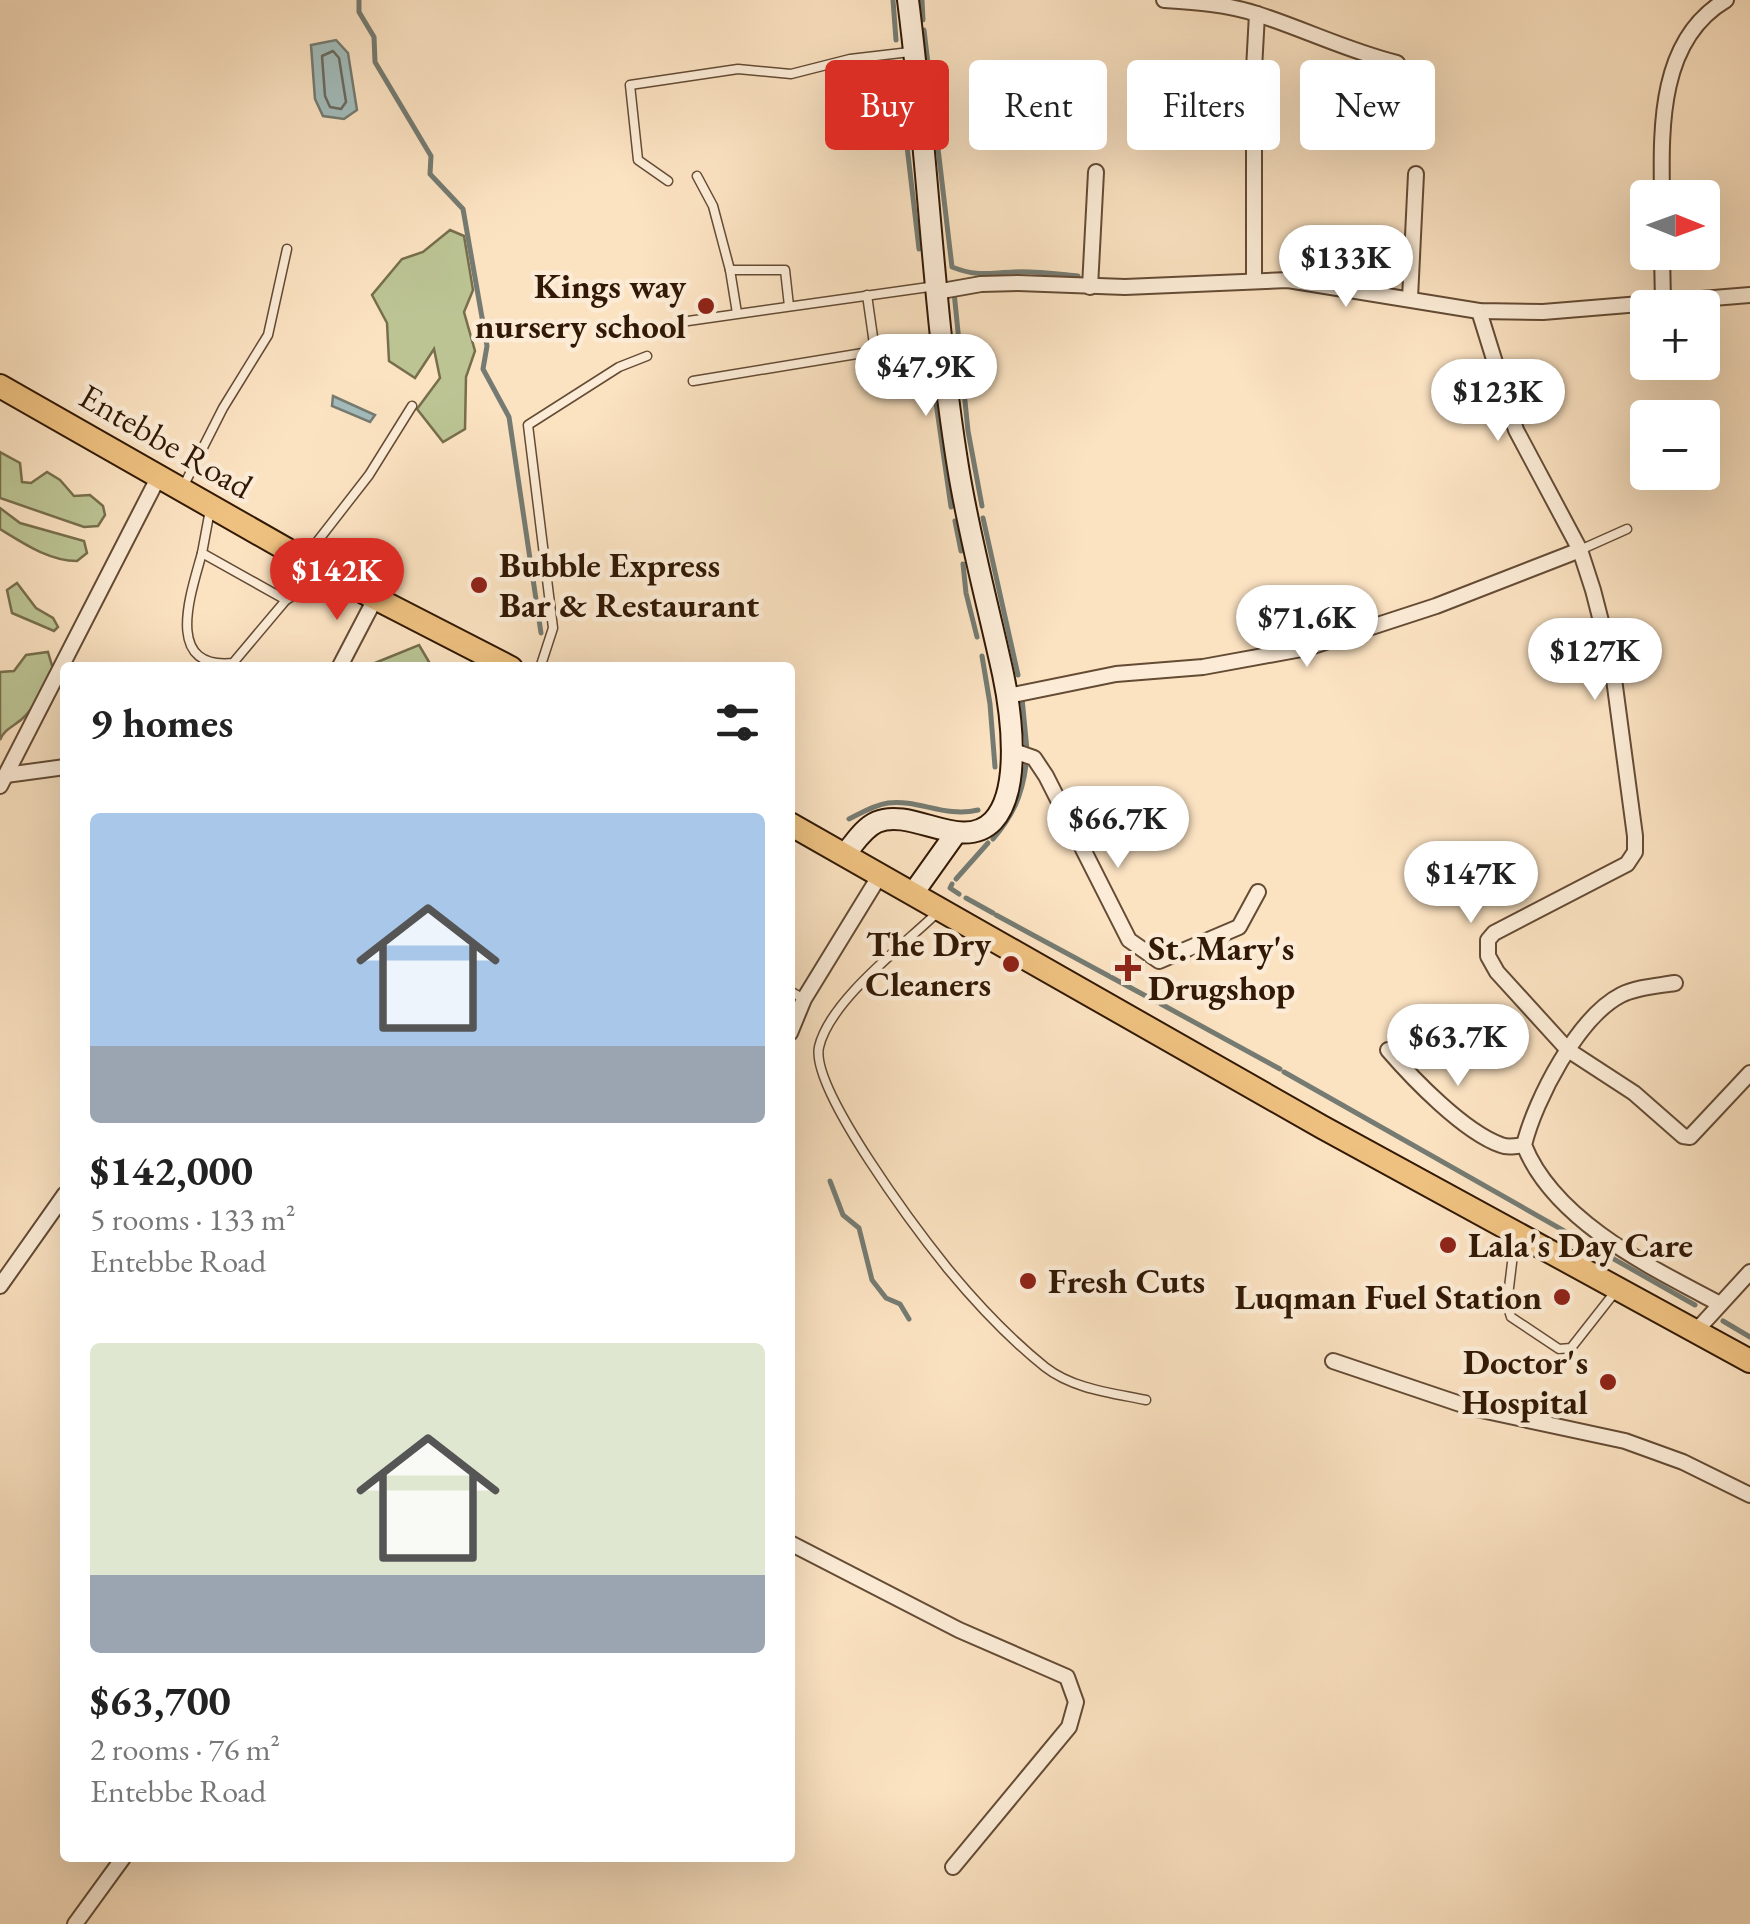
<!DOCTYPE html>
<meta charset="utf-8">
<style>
:root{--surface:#fff;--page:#f2f2f2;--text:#222;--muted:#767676;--accent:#d93025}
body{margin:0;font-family:"EB Garamond",serif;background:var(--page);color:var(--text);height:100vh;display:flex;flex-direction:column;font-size:38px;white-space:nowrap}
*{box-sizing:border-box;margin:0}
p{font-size:32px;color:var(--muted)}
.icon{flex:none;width:55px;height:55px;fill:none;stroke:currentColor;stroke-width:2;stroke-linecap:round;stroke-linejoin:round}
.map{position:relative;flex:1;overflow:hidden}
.drawer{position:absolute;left:60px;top:662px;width:735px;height:1200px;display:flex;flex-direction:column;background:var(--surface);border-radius:10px;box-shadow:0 10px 40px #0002}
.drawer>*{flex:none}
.hud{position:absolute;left:825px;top:60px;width:775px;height:90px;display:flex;gap:20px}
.needle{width:65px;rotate:91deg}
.buttons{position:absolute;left:1630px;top:180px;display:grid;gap:20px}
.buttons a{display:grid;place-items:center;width:90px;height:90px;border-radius:10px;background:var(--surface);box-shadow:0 10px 40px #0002;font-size:50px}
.price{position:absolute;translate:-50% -85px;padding:0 22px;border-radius:35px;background:#fff;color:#222;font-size:32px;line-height:65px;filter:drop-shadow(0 2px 5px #0008)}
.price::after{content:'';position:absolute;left:50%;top:60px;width:30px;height:22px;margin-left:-15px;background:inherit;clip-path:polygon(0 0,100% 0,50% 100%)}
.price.active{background:var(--accent);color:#fff}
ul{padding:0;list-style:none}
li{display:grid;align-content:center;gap:20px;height:530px;padding:0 30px}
li span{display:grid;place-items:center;height:310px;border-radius:10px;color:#555}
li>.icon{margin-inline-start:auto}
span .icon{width:180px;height:180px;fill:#fffc;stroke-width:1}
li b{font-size:42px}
h2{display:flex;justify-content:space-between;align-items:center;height:120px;padding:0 30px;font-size:42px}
.chip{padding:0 35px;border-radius:10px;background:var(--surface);box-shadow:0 10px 40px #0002;font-size:35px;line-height:90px}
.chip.active{background:var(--accent);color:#fff}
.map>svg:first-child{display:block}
.green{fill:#bcc494;stroke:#776e4c;stroke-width:2.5}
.water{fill:#a2bcbb;stroke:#757b72;stroke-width:2.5}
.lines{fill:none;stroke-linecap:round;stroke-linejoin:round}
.shore{stroke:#6a6a60;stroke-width:2.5}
.stream{stroke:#757b72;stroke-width:5}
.lane-casing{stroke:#644b34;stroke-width:11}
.street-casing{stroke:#644b34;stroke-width:18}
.secondary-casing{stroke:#321905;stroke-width:24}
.primary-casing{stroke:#321905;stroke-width:26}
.lane{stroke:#fcecd7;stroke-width:8}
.street{stroke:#fcecd7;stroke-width:14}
.secondary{stroke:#fcecd7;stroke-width:20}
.primary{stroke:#eec180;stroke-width:22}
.poi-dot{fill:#8f2418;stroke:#fcecd7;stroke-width:4}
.labels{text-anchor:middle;stroke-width:9;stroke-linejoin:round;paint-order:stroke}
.poi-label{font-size:35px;font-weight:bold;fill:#321905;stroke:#fcecd7;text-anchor:end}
.street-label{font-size:35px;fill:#321905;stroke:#fcecd7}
</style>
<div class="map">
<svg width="1750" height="1924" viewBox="0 0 1750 1924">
<rect width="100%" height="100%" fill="#fbe2c1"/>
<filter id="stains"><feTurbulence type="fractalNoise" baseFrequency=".002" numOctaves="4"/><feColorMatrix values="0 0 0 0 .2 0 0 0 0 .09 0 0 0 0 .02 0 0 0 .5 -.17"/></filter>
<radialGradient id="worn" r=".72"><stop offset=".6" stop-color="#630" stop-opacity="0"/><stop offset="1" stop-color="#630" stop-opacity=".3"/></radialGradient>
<g class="green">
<polygon points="450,230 464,236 473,290 464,312 475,351 466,377 465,429 443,442 417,409 440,378 434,349 415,378 389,361 387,323 372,295 402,259 423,252"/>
<polygon points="0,452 20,463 22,482 31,483 47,472 60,480 74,496 90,495 103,506 105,515 98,526 84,527 0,498"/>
<path d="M0,508L20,523L84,541L87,553L77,561C49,561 23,543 0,529Z"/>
<polygon points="17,583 36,608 53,618 58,627 54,631 12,613 7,590"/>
<polygon points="419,645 432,667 365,667"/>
<path d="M48,652L53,669C44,685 37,705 23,718C15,726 5,728 0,740V672L14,671L26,655Z"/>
</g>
<g class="water">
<polygon points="336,40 348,53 357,110 344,119 323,116 315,99 311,45"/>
<polygon points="333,396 375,415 370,422 332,406"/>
</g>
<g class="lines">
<polygon class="shore" points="333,51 339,58 346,102 341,109 330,107 325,96 322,56"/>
<g class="stream">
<polyline points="359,0 359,12 374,37 375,62 431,156 430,174 463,209 487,346 483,369 509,417 541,633"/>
<polyline points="893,0 896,40"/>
<polyline points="922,0 923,20"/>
<path d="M924,30L952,267C978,277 987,273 1014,272C1035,271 1057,274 1078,276"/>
<polyline points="898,69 919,249"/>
<polyline points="954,292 968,431 982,506"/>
<polyline points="935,396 951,507"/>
<polyline points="983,518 1018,675"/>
<polyline points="955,521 961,551"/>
<polyline points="963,564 966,593 977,637"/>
<polyline points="982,656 990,704 995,767"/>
<polyline points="1022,698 1027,750"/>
<path d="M849,819C861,813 874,805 888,803C918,799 945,818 978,810"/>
<path d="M993,839C1013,815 1022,796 1026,765"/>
<polyline points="956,879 988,843"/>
<polyline points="952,884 950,888 959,894"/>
<polyline points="966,898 993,913"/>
<polyline points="996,915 1157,1002"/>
<polyline points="1161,1004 1280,1069"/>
<polyline points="1284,1072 1695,1305"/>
<polyline points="830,1181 843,1215 859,1228 872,1280 886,1298 900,1304 909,1319"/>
<polyline points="1723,1321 1750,1337"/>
</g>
<g class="lane-casing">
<g id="lane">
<polyline points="697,176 713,206 730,270"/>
<polyline points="668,181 638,160 630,85 738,69 791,74 850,59 910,52"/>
<polyline points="737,313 730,270 785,270 789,306"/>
<polyline points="688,321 936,286"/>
<polyline points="693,381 875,351 867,295"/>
<polyline points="183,487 223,408 268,335 287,249"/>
<polyline points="210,510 202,553 286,600 326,576"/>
<polyline points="1580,550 1627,529"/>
<path d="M202,553C191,593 163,670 233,663L286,600"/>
<polyline points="306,556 369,475 412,406"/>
<polyline points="540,668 553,628 528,425 619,367 647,356"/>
<path d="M939,911C904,945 830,1000 819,1047C810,1089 919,1233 948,1269C977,1304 1010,1339 1045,1367C1073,1389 1112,1393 1146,1400"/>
<polyline points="790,991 804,999"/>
<polyline points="1515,1238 1507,1304 1511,1317 1559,1349 1571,1348 1615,1292"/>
</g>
</g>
<g class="street-casing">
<g id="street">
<path d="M1164,0C1195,2 1227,4 1257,14C1304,29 1348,51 1397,63"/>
<path d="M1662,198C1661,129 1658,40 1726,0"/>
<polyline points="1662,252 1663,303"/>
<polyline points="1254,280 1254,69 1257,14"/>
<polyline points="1090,287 1096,172"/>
<polyline points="936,292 981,284 1018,283 1125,287 1288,280 1479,311 1543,312 1750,295"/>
<polyline points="1410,298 1416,174"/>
<polyline points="1479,311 1516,430 1580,550 1593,590 1612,664 1635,836 1635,852 1627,864 1494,933 1488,940 1488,956 1497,972 1568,1050 1634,1093 1683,1136 1690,1137 1750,1073"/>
<polyline points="339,668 375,599"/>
<polyline points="1008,696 1116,674 1203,667 1307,648 1436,606 1580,550"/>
<polyline points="1011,750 1034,758 1046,776 1129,940 1159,961 1239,927 1258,892"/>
<polyline points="6,775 65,767"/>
<polyline points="0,786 158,478"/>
<path d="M1675,983C1657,986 1637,987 1621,995C1578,1017 1535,1100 1524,1145C1554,1221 1652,1268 1720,1304"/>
<polyline points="790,1033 804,999 880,875"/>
<path d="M1388,1050C1413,1079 1464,1132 1501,1145C1508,1148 1516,1146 1524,1145"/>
<polyline points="0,1286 65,1194"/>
<polyline points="1695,1332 1750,1272"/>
<polyline points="1333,1361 1472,1408 1625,1441 1683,1462 1750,1495"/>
<polyline points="790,1543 959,1630 1067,1677 1076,1702 1069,1727 953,1867"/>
<polyline points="75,1924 123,1858"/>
</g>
</g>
<g class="secondary-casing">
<g id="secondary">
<path d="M845,854C854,844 863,828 877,822C912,807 962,853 993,821C1022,790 1011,712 1003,674C988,605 969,536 958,467C933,312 928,155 908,0"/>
<polyline points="914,892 956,833"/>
</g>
</g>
<g class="primary-casing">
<g id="primary">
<polyline points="0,386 342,581 511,668"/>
<polyline points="790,824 1322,1127 1750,1361"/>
</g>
</g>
<use href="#lane" class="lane"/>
<use href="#street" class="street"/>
<use href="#secondary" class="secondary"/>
<use href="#primary" class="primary"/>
</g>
<g class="poi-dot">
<circle cx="706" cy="306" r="10"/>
<circle cx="479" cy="585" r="10"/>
<circle cx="1011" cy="964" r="10"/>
<path d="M1123 953h10v10h10v10h-10v10h-10v-10h-10v-10h10z"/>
<circle cx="1448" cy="1245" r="10"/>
<circle cx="1028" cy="1281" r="10"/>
<circle cx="1562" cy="1297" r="10"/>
<circle cx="1608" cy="1382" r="10"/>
</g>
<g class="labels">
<g class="poi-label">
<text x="686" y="298">Kings way<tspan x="686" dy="40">nursery school</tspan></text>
<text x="499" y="577" text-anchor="start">Bubble Express<tspan x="499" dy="40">Bar &amp; Restaurant</tspan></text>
<text x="991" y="956">The Dry<tspan x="991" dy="40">Cleaners</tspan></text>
<text x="1148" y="960" text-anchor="start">St. Mary's<tspan x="1148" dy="40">Drugshop</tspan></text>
<text x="1468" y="1257" text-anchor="start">Lala's Day Care</text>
<text x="1048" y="1293" text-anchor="start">Fresh Cuts</text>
<text x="1542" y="1309">Luqman Fuel Station</text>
<text x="1588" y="1374">Doctor's<tspan x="1588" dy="40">Hospital</tspan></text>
</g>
<g class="street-label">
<text transform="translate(166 441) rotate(30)" y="12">Entebbe Road</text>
</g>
</g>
<rect width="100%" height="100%" filter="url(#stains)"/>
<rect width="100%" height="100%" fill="url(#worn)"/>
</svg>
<div class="buttons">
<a><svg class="needle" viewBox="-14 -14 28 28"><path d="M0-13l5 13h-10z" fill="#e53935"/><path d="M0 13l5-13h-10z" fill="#767676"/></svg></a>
<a>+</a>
<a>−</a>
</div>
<b class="price" style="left:1346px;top:310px">$133K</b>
<b class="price" style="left:926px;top:419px">$47.9K</b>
<b class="price" style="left:1498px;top:444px">$123K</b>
<b class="price active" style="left:337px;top:623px">$142K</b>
<b class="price" style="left:1307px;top:670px">$71.6K</b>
<b class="price" style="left:1595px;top:703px">$127K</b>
<b class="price" style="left:1118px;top:871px">$66.7K</b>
<b class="price" style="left:1471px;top:926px">$147K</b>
<b class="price" style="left:1458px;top:1089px">$63.7K</b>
<div class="hud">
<a class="chip active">Buy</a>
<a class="chip">Rent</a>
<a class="chip">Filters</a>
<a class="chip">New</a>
</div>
<section class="drawer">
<h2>9 homes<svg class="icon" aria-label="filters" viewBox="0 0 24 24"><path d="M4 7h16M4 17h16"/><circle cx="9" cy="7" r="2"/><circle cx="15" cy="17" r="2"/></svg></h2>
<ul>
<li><span style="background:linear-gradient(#a9c7e8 75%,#9aa5b1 0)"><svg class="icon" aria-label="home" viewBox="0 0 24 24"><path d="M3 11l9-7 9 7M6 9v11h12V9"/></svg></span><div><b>$142,000</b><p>5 rooms · 133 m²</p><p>Entebbe Road</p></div></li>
<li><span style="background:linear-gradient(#dfe7d0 75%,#9aa5b1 0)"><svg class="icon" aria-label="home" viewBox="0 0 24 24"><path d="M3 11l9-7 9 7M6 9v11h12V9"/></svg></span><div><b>$63,700</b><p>2 rooms · 76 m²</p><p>Entebbe Road</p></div></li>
</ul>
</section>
</div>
